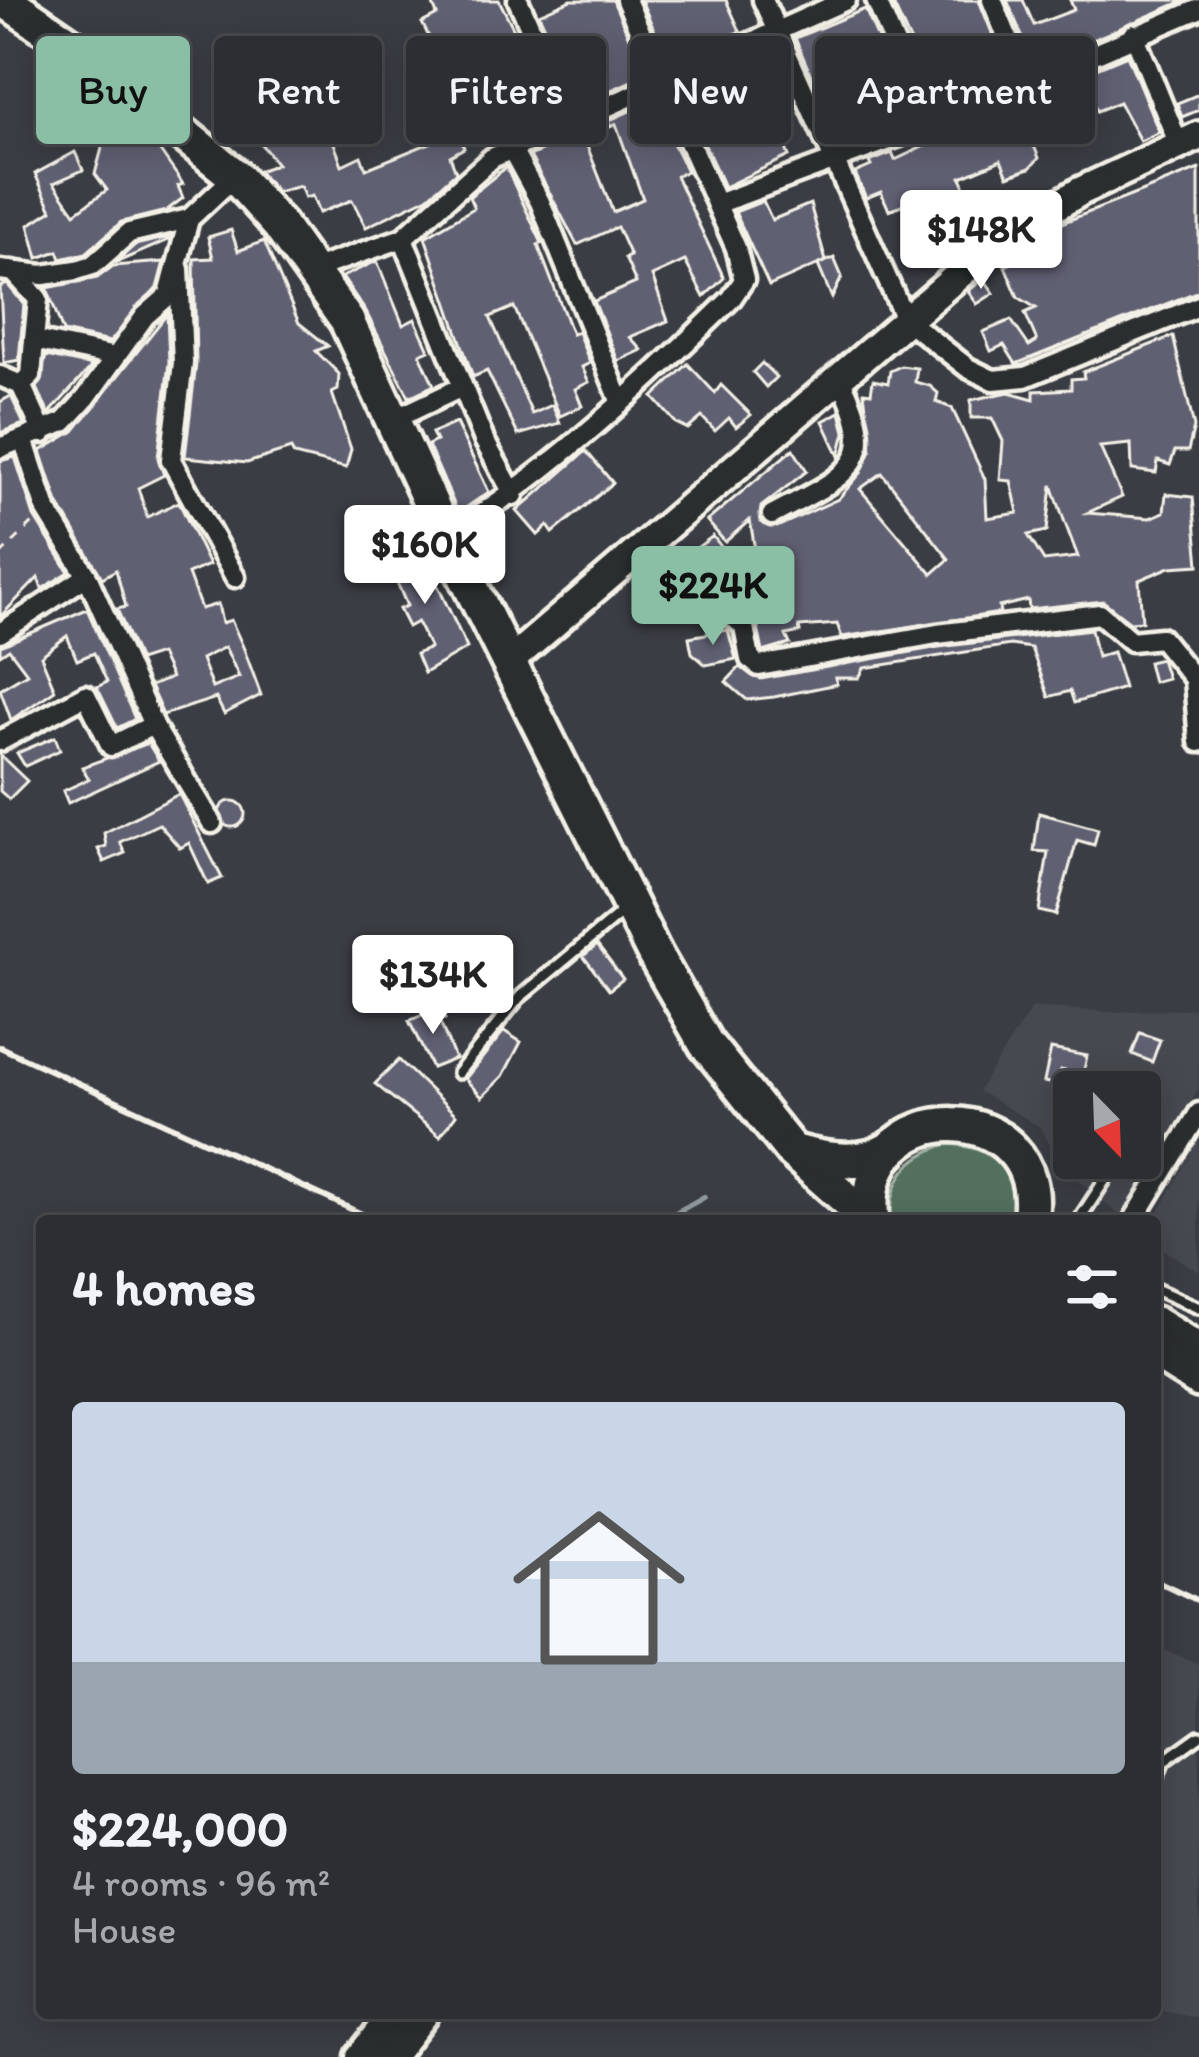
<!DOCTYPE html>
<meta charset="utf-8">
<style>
:root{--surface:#2c2e32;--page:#383a3e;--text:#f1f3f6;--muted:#a6a8ac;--line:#484a4d;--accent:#8abfa5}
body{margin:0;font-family:Itim,sans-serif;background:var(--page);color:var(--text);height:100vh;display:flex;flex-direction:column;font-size:45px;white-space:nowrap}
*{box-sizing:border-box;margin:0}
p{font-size:39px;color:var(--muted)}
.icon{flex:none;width:66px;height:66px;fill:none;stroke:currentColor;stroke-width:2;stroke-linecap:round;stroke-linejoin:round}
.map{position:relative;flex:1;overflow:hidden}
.drawer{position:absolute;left:36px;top:1215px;width:1125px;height:804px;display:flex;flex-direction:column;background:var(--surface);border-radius:12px;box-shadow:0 6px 30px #0003,0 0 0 3px var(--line)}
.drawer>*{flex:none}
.guide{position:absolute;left:36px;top:36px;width:1128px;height:108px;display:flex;gap:24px}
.needle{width:78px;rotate:157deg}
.buttons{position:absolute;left:1053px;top:1071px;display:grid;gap:24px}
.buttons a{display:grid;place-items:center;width:108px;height:108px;border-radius:12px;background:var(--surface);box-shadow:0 6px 30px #0003,0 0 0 3px var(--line);font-size:60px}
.price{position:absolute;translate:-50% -102px;padding:0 27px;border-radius:12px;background:#fff;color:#222;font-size:39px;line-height:78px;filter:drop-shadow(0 3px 6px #0008)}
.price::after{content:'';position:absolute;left:50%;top:72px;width:36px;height:27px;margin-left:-18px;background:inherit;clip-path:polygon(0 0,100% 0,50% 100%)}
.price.current{background:var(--accent);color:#111}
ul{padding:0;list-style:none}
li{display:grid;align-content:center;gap:24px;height:636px;padding:0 36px}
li+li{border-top:3px solid var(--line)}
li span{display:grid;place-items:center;height:372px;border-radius:12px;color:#555}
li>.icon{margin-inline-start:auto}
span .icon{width:216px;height:216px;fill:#fffc;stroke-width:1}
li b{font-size:51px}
h2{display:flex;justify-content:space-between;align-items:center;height:144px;padding:0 36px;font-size:51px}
.tag{padding:0 42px;border-radius:12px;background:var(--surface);box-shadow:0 6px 30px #0003,0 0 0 3px var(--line);font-size:42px;line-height:108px}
.tag.current{background:var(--accent);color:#111}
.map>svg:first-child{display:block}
.built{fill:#464851;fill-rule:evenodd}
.green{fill:#536f5f;stroke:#a4b0a4;stroke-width:3}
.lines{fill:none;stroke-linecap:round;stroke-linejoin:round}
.stream{stroke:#919ca1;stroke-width:6}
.building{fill:#616173;stroke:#f4f1e8;stroke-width:3;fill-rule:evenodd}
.service-casing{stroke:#f4f1e8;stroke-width:18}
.minor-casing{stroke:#f4f1e8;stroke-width:27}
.secondary-casing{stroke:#f4f1e8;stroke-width:36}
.primary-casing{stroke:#f4f1e8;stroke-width:39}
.trunk-casing{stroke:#f4f1e8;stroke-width:42}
.path{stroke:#f4f1e8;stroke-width:3;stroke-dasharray:9 9;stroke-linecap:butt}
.service{stroke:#2a2d2e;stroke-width:9}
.minor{stroke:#2a2d2e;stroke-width:18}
.secondary{stroke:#2a2d2e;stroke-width:27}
.primary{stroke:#2a2d2e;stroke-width:30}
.trunk{stroke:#2a2d2e;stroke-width:33}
.rail{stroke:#f4f1e8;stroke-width:6}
</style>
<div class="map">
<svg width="1199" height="2057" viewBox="0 0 1199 2057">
<rect width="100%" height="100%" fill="#3a3d43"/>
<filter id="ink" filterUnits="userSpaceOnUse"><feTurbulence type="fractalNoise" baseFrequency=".00833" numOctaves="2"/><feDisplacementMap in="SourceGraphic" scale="24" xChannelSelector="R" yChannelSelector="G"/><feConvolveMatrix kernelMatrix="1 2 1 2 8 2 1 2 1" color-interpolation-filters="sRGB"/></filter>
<g filter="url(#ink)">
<g class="built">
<path d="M1032,1007L1110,1012L1199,1008V1088L1124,1219L1061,1165L1040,1127L978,1091ZM1074,1092H1140V1158H1074Z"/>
<polygon points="1199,1139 1199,1272 1156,1245 1164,1233 1154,1221"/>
<polygon points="1160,1648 1199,1664 1199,2018 1155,2010 1155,1659"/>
</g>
<path class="green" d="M948,1144C998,1147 1015,1174 1017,1221H891C890,1179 908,1156 948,1144Z"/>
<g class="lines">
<polyline class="stream" points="661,1221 704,1197"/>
</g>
<g class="building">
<polygon points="431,0 499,0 530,61 518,66 513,54 478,66 485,81 457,94 422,23 437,15"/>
<polygon points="571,0 613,0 645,75 579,104 539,14"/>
<polygon points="641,0 726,0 740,31 669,64"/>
<polygon points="891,0 979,0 1009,76 984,86 975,73 948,85 954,100 940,106"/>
<polygon points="1007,0 1023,0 1034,25 1074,10 1070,0 1186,0 1034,65"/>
<polygon points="865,9 896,81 881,88 890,110 879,115 884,127 858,137 835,79 816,87 795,38"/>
<polygon points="758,54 760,59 772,54 778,67 769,71 782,101 769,107 789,156 724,187 701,137 730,125 711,75"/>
<polygon points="1127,55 1159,132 1140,141 1119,102 1097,111 1082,74"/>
<polygon points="1199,94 1199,110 1182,117 1177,103"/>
<polygon points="243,98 256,106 245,122 232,115"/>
<polygon points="318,100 342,165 361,156 366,169 459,131 464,148 450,156 456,172 428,197 366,227 352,200 319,213 312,196 305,198 300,186 277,192 258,171 277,164 248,128"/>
<polygon points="652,101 687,171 676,176 724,278 704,297 685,261 652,276 668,321 630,337 642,350 618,361 594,301 636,283 625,258 630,256 617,227 577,245 530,156 582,133 613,212 643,199 616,124 610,127 608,121"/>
<polygon points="1020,101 1028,118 1045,111 1052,126 1032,141 1039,158 1030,168 1008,176 1001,160 961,177 968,194 914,213 909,202 889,210 881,192 866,198 855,173 871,166 869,162 892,153 895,160"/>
<polygon points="146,131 183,184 178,186 183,198 166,211 121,222 86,253 61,259 58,251 38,258 29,225 52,210 35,174 75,152 83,170 54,183 75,213 107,190 95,174 104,141 122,145"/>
<polygon points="506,167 542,243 538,245 572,334 578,332 590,363 582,367 589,382 575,389 582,406 560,416 514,307 490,317 532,414 552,405 560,423 518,435 487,371 473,377 425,237 474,208 469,197"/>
<polygon points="1199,169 1199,291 1016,364 1004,345 991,351 983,332 1011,320 1029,346 1037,341 1025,313 1036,308 1018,297 1005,266 1026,257 1019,252 1064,222"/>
<polygon points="763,201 772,220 810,204 826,261 769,286 735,212"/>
<polygon points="231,230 238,251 264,241 299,323 328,346 316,351 339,374 338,390 332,393 351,449 346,468 294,455 291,449 247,463 185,457 196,364 194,259 213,258 208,237"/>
<polygon points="170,237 169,240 115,263 135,245"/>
<polygon points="834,258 842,277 832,298 818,265"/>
<polygon points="377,261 403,325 415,319 429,350 420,354 434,385 409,397 366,312 342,277"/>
<polygon points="164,262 157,288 110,342 63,332 47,288 97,278 113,266"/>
<polygon points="984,279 994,293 977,304 968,291"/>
<polygon points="7,284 24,304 19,360 4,363 0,287"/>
<path d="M167,314L169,362L158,458L164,475L138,488L147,517L179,502L209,565L188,574L201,609L218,604L222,623L231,620L244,649L261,695L224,714L216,698L163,715L150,686L171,678L160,654L139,661L117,609L126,607L116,570L102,578L58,503L41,451L74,431ZM225,647L239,677L212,688L201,659Z"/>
<path d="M1173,336L1194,427L1188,451H1175L1170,465L1158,461L1156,473L1132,470L1131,444L1100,447L1122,497L1087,513L1150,518L1164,512L1166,494L1193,497L1199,565L1170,567L1139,580L1142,621L1130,622L1103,601L1029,609L1028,600L999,607L1000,613L842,637L837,624L799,627L800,632L786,635L790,644L763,652L757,623L734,589L727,592L691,567L703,553L698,547L713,536L735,565L757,562L750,520L725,542L707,521L793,449L807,471L761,507V522L777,527L838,499L861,473L871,450L864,392L871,393L873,380L888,383L890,371L901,366L917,368L915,382L930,386L938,393L936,402L952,408L985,479L987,518L1018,513L1011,481L1000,480L1003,441L992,418H971V400L1009,392L1034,399V391L1071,389V379L1084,378L1083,372ZM882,473L949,559L932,574L860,489ZM1052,485L1065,523L1078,557L1044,561L1028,535L1047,531Z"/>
<polygon points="46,356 92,366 49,414 37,388"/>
<polygon points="762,363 776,377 766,387 753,372"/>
<polygon points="688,364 715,393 721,385 751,415 736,427 729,418 715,431 702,417 688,429 676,423 653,397"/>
<polygon points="11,396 24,424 0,433 0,402"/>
<polygon points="840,412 845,432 839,456 823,421"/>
<polygon points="456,423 489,492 458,513 428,445 436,441 432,433"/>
<polygon points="586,451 613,483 553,533 548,526 538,535 517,511"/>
<polygon points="15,457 34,516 69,572 42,589 38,578 0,617 0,461"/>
<polygon points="407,542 414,559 423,554 467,648 424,673 416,654 430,648 417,622 408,627 399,609 407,606 384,552"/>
<polygon points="87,609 135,719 117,728 97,687 107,682 94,653 77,660 67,636 41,656 55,690 11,720 0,689 27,673 9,649 0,655 0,646"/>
<polygon points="1091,629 1097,657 1113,652 1124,688 1074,703 1070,691 1049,697 1031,648 1010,645 864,668 859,678 835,678 837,684 774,697 747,700 726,682 740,667 761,679 939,647"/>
<polygon points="728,630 736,659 706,665 692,653 689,637"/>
<polygon points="1161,659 1167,678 1153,682 1148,662"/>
<polygon points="55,737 60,750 25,766 17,753"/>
<polygon points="148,743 159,761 68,803 63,791 89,779 82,767"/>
<polygon points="0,755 27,781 9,799 0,791"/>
<polygon points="179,794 222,878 208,884 189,843 180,848 159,824 120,842 125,853 104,862 98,849 106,846 104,833"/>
<circle cx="232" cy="814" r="13"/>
<polygon points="1039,813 1098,829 1094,845 1077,840 1056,915 1039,911 1048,852 1034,851"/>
<polygon points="597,945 623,979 609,990 583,956"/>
<polygon points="442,1006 445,1019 439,1020 455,1059 432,1068 409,1021"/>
<polygon points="504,1031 521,1042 503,1076 482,1097 465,1079"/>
<polygon points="1140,1033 1160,1040 1152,1062 1132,1054"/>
<polygon points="1051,1049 1087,1056 1083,1075 1061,1070 1058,1085 1044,1082"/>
<polygon points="399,1060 456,1115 440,1136 375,1084"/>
</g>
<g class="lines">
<g class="service-casing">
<g id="service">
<polyline points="458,1073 519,998 626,909"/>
<polyline points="1078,1221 1105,1180"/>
<polyline points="1155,1289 1199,1308"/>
<polyline points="1155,1782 1164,1761 1199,1736"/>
</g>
</g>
<g class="minor-casing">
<g id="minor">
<polyline points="518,0 572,122"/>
<polyline points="763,0 905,319 968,368 993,380 1025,377 1199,306"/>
<polyline points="876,0 929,125"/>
<polyline points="992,0 1025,80"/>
<polyline points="1134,34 1179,145"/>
<polyline points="513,152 540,202 621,403"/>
<polyline points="717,204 929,125 1199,9"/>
<polyline points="403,238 484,440 514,495"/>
<polyline points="179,269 183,363 171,460 235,577"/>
<polyline points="0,270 43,275 77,270 93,265 129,233 189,219"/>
<polyline points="13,271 38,299 34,340 115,357"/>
<polyline points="309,271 403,238 492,158 846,0"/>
<polyline points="34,340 31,376 21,385 43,433"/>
<polyline points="0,376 21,385"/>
<polyline points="393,420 462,387"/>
<polyline points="24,442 46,509 87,576 153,725 212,823"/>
<polyline points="0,448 64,422 86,398 145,316 169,295 189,219 235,176"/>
<path d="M772,515C847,474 885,466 839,377"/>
<path d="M446,537C552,471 642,386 731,299L744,280L736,248L626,0"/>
<polyline points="708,592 744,627 750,659 759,666 937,634 1100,614 1131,641 1161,638 1194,679 1199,742"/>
<polyline points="0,633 87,576"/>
<polyline points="0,741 86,695 111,746 153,725"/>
<polyline points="1133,1221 1199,1113"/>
</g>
</g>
<g class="secondary-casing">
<polyline id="secondary" points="509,662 1003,237 1081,191 1199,136"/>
</g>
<g class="primary-casing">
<g id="primary">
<polyline points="362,2057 392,2018"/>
<polyline points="388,2057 422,2013"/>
</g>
</g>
<g class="trunk-casing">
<g id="trunk">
<polyline points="5,0 87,56 235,176 279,225 347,321 446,537 655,955 706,1044 792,1151 871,1221"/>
<path d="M795,1152C827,1161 868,1167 895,1145"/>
<path d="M872,1221C855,1090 1051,1095 1030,1221"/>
<polyline points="1155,1324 1199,1351"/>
<polyline points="1155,1352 1199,1380"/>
</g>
</g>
<polyline class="path" points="0,555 33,523"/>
<use href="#service" class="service"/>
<use href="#minor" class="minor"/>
<use href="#secondary" class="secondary"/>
<use href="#primary" class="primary"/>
<use href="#trunk" class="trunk"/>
<g class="rail">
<polyline points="0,1047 377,1221"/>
<polyline points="1155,1580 1199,1601"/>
</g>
</g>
</g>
</svg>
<div class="buttons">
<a><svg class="needle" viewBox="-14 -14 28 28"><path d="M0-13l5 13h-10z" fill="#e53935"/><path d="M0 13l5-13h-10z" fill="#a6a8ac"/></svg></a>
</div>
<b class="price" style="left:981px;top:292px">$148K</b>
<b class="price" style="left:425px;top:607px">$160K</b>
<b class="price current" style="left:713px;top:648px">$224K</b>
<b class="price" style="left:433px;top:1037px">$134K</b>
<div class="guide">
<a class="tag current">Buy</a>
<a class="tag">Rent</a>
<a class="tag">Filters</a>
<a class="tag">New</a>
<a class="tag">Apartment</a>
</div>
<section class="drawer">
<h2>4 homes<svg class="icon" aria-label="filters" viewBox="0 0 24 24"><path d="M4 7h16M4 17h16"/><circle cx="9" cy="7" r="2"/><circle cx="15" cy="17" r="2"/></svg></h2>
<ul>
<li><span style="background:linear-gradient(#c9d6e8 70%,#9aa5b1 0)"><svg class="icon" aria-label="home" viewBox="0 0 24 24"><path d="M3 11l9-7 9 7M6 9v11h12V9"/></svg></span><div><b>$224,000</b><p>4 rooms · 96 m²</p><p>House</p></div></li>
</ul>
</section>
</div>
